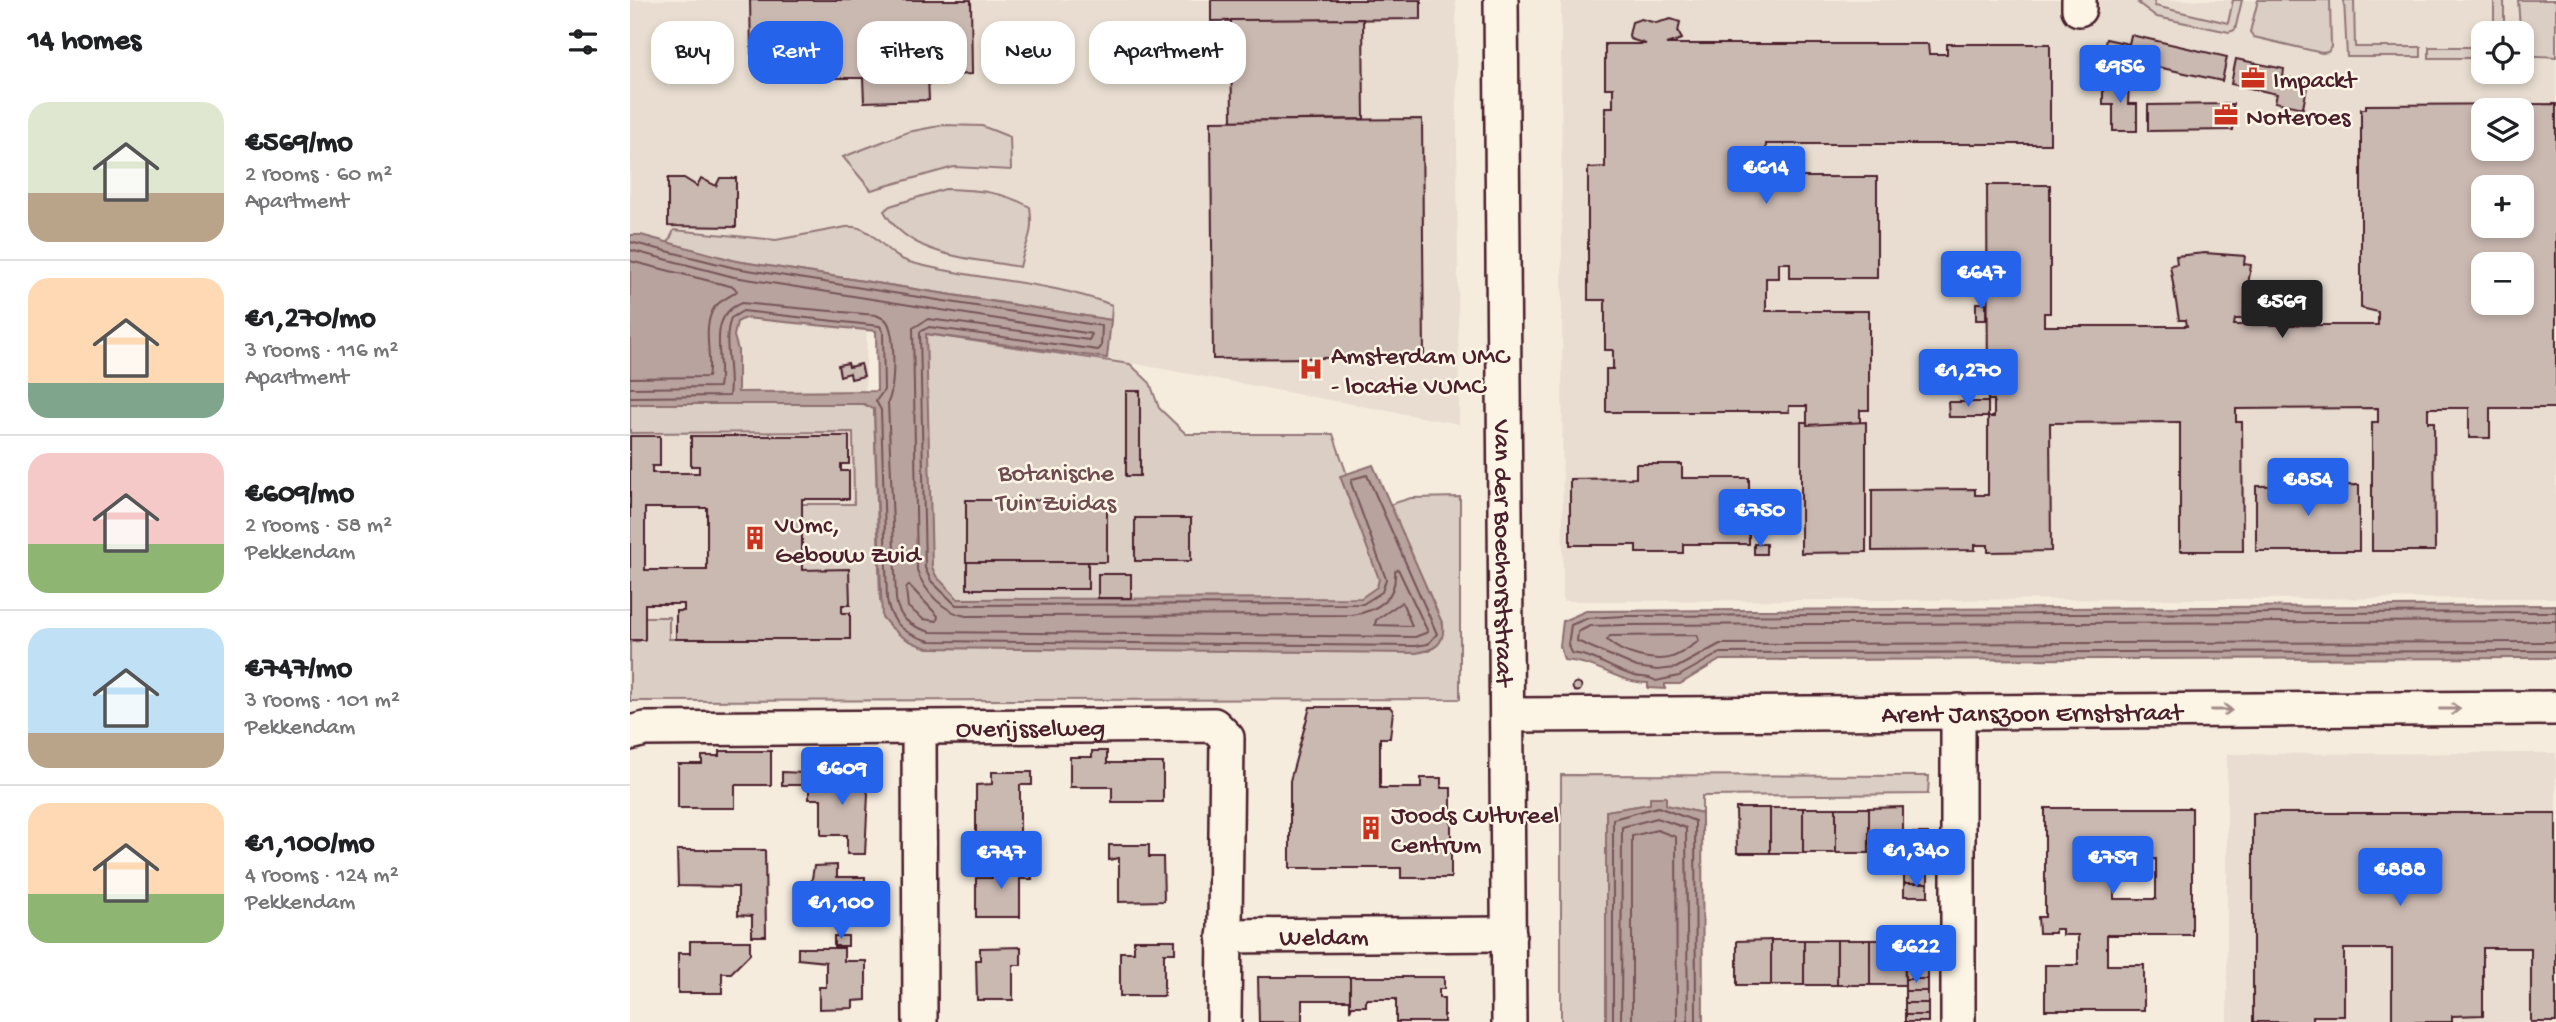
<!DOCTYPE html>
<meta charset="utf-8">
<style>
:root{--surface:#fff;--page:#f2f2f2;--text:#202124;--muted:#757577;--line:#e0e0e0;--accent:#2563eb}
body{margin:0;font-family:"Gochi Hand",sans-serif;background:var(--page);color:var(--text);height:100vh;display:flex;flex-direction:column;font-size:26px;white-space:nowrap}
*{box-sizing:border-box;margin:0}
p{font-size:23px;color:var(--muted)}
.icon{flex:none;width:38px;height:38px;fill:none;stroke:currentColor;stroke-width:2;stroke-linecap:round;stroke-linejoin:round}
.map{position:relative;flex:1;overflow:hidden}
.drawer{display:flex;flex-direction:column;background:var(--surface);width:630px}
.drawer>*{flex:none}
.banner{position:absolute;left:21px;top:21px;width:665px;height:63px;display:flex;gap:14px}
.tools{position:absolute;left:1841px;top:21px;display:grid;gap:14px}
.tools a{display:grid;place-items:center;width:63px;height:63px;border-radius:14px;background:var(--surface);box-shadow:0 4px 10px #0003;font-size:35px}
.price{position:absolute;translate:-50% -60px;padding:0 16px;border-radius:7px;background:var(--accent);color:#fff;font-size:23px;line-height:46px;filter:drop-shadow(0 2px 4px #0008)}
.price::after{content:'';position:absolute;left:50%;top:42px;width:21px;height:16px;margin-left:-10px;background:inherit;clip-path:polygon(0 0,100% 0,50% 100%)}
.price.active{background:#222;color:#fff}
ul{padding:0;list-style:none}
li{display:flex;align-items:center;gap:21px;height:175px;padding:0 28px}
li+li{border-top:2px solid var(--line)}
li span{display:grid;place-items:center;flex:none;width:196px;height:140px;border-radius:21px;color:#555}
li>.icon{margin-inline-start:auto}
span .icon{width:84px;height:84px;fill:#fffc;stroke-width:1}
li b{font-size:30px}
h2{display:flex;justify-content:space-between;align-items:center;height:84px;padding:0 28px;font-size:30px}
.tag{padding:0 24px;border-radius:21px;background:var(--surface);box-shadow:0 4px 10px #0003;font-size:24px;line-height:63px}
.tag.active{background:var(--accent);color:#fff}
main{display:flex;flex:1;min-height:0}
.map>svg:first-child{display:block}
.built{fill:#e8ddd0;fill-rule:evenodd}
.green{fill:#dbcec4;stroke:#927678;stroke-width:2}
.water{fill:#b8a39e;stroke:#8c6e70;stroke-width:2;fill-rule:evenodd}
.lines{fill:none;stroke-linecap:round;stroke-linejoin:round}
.shore{stroke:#765459;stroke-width:2}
.building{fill:#cab9b1;stroke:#4a1f2b;stroke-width:2;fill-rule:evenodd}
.minor-casing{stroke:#4a1f2b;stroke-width:38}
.minor{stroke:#fcf5e5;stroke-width:33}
.oneway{stroke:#a38a88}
.labels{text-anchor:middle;stroke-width:5;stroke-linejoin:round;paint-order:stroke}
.poi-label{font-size:26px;fill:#4a1f2b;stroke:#fcf5e5;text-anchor:start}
.park-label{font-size:26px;fill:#6e4b51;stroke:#fcf5e5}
.street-label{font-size:26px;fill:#4a1f2b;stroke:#fcf5e5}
</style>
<main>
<section class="drawer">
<h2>14 homes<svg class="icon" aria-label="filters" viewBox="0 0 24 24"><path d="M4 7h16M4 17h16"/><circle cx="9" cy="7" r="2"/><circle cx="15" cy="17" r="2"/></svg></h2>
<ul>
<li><span style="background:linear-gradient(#dfe7d0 65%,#b9a48a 0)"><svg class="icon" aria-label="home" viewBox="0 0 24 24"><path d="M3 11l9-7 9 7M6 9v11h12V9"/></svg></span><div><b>€569/mo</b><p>2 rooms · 60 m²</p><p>Apartment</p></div></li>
<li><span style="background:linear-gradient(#ffd9b3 75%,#7fa58c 0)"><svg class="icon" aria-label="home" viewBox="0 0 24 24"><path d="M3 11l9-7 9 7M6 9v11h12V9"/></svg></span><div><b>€1,270/mo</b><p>3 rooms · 116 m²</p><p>Apartment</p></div></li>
<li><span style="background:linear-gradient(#f6c9c9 65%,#8fb573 0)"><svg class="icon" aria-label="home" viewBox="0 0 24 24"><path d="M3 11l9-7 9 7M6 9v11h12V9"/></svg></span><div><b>€609/mo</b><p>2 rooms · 58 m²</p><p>Pekkendam</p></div></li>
<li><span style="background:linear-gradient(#bfe0f5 75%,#b9a48a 0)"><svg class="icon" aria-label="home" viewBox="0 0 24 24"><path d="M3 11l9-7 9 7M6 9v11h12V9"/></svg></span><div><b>€747/mo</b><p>3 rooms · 101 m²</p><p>Pekkendam</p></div></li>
<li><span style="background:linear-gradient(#ffd9b3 65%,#8fb573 0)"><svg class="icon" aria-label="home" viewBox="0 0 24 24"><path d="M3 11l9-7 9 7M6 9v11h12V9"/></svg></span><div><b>€1,100/mo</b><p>4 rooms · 124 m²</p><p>Pekkendam</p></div></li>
</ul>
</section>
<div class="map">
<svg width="1926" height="1022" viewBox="0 0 1926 1022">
<rect width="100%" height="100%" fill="#f5ecde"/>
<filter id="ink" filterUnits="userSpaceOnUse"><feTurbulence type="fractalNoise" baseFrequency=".0143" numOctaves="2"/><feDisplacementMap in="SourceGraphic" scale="14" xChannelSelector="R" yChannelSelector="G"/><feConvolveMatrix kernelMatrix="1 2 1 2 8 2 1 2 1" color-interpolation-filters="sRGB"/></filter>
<g filter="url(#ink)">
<g class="built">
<polygon points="0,0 826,0 829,424 237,314 230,650 0,653"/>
<path d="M931,0H1926V598L933,601ZM1853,33H1892V72H1853ZM1853,110H1892V149H1853ZM1853,187H1892V226H1853ZM1853,264H1892V303H1853Z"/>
<polygon points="1926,753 1926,1022 1597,1022 1597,754"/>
</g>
<g class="green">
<polygon points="1511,0 1524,0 1525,6 1598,23 1603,0 1612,0 1605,30 1599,32 1527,17 1508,3"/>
<polygon points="1628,0 1700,0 1701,47 1698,52 1692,53 1624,37 1620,32"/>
<polygon points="1714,0 1724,0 1725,47 1791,47 1791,57 1717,57"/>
<rect x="1864" y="0" width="10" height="33"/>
<polygon points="1888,0 1926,0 1926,57 1892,55"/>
<rect x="1799" y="47" width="54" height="11"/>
<polygon points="314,125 352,126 380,137 381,170 324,167 241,190 213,157 278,132"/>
<path d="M315,189C347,190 372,191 400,207C404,238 396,239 390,267C343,258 280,258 254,211L260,206Z"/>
<path d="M216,227C245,224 253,255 279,262C346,281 417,280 482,305L481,320L106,261L38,243L44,230L146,240Z"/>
<polygon points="296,334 500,364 520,383 529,408 556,434 703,434 726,501 776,584 749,616 299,616"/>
<polygon points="0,404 234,404 244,409 250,600 299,648 800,651 813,625 758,505 781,498 830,497 830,699 0,701 0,642 9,641 9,617 39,617 39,639 207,637 166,571 165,504 224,504 223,432 0,433"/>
<polygon points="931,775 1299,776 1298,794 1072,796 1072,813 1036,805 1035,797 1021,797 1020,804 976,811 976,1022 931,1022"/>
</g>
<g class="water">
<path d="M0,235H11L106,261L481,320L477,358L296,334L302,567L306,576L328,599L731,598L747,587L749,579L710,476L743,465L813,625C815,645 804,650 786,653L298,648C277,642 266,634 252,617L244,409L234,404H0ZM115,318L246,331L247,391L108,392V350L104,336L107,322Z"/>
<path d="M1926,605V658L1090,660L1050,684H1035V689L1018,688V683C988,683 968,662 934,660L930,646L933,621L956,611Z"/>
<polygon points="1020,797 1036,797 1036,805 1072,813 1073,1022 976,1022 976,811 1020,804"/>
</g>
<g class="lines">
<g class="shore">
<path d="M0,242L105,268L472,326L471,347L468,350L299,327L290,332L295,568L301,581L326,605L733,604L752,592L756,579L721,483L722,479L737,475L807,634L798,644L785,646L300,641C277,635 260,624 257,599L251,410L246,401L254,390L253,332L250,326L113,311L101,318C92,342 103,371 99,396L0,397"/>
<path d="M0,250L104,277L462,334L459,340L298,319L283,328L287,570C294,591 313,612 336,616L722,615C747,611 767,599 765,571L768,569L798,632L785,637L301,632C282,627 268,619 266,599L258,402C265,388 266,332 256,320L246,315L111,303C75,318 95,358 89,387L0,388"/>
<path d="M0,261L104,287L107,291C100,297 90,300 84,308C71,329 83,355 78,377L0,378"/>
<polygon points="279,585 308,616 307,621 293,619 278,607 276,589"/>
<polygon points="772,602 782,626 745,625 746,620"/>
<path d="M1926,612L994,616L958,618L941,625L938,645L941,653C965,655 982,670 1005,676C1013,678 1018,676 1026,681L1049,676L1090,653L1926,651"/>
<polyline points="1926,621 994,625 960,626 948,632 947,641 1007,667 1027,670 1046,668 1090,644 1926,642"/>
<path d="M1067,635L1069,641C1062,646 1054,652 1045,656C1026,664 991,654 977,640L980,636Z"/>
<polyline points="983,1022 983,819 1028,807 1065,821 1066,1022"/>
<polyline points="991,1022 992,827 1027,818 1056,828 1058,1022"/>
<polyline points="1002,1022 1002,836 1027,830 1046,837 1047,1022"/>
</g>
</g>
<g class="building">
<polygon points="120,0 341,0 342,74 298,76 299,100 234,102 233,78 191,78 190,52 121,54"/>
<polygon points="581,0 791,0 791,19 581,21"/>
<polygon points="733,19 734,119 602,121 601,20"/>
<polygon points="1011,19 1026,23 1041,19 1050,22 1048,32 1052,39 1036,44 1298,44 1299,54 1317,54 1317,44 1420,44 1420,144 1136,144 1136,184 1160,184 1160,177 1247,177 1247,278 1160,278 1160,263 1149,263 1149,278 1136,278 1136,311 1239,311 1239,410 1230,410 1230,425 1177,425 1177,406 1159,406 1159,412 976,412 976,369 983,369 983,350 975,350 975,300 958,300 958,168 975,167 975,107 983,107 983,88 975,88 975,44 1016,44 1000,39 999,35 1002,22"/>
<polygon points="1501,35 1597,57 1592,81 1495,60 1493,68 1471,63 1476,39 1499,44"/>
<polygon points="1606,59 1654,69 1653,77 1678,82 1673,108 1645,102 1647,94 1601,84"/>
<polygon points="1473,80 1499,81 1498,104 1507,104 1507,131 1483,131 1483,105 1473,105"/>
<polygon points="1603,104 1603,130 1518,131 1518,105"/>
<path d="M1926,104V408H1860V438H1839V408H1798V422H1804L1805,551H1742V422H1748V408L1606,409V422H1612L1613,551H1550V422L1420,423L1421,551L1358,552V545H1345V550L1242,551V490L1345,489V495H1358V417H1364V400H1358L1357,185H1420V313H1414V326H1557L1556,320H1549L1540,265L1547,264L1546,256L1575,253L1615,256L1614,264L1621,265L1613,319H1605L1604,325H1748V312L1731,308V109H1736V105ZM1853,110H1892V149H1853ZM1853,187H1892V226H1853ZM1853,264H1892V303H1853Z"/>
<polygon points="792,119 794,357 583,359 581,121"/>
<polygon points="38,178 54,178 67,186 71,178 86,186 90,178 106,178 106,227 38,226"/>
<rect x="1346" y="303" width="10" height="17"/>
<polygon points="218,363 219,367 231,364 234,376 221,379 220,373 210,376 208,365"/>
<rect x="496" y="391" width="14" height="85"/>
<polygon points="1318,402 1358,402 1358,417 1319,417"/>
<polygon points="1171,422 1177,422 1177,425 1236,422 1236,552 1171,553"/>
<path d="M0,436H30V466H22V473H69V466H61V436H219V464H211V471H219V499H172V570L219,569L220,605H212V613H220V639H46V611H54V604H15V640H0ZM15,508H77V570H15Z"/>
<polygon points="1006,464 1052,464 1052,478 1119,478 1119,544 1053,544 1053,553 1006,553 1006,545 940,545 940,479 1006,478"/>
<polygon points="1729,485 1729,551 1626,551 1626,486"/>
<rect x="336" y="500" width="141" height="62"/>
<rect x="505" y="518" width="56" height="43"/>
<rect x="1124" y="544" width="12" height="10"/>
<rect x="337" y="562" width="121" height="27"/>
<rect x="468" y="574" width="33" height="24"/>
<circle cx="947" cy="687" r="4.5"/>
<polygon points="680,707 760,707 763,711 760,738 750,738 750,788 791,788 791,778 811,778 811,788 821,788 821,878 771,878 771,868 660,868 660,781"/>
<polygon points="89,751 141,751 141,785 105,785 105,808 48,808 48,764 72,764 72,756 89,756"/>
<polygon points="462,751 477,751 477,763 533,763 533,802 482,802 482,787 440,787 440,757 462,757"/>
<polygon points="152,772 174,773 174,785 152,785"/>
<polygon points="362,772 402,772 402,785 390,785 390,835 346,835 346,785 362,784"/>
<polygon points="179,773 230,773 231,785 235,785 238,794 235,854 217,854 217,835 191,835 191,799 179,799"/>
<polygon points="1273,807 1273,853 1239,853 1239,808"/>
<polygon points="1106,808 1140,808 1140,853 1107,853"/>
<rect x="1140" y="808" width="33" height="45"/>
<rect x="1173" y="808" width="33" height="45"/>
<rect x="1206" y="808" width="33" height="45"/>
<path d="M1415,808H1562V935H1477V965H1514V1010H1415V965H1448V935H1432V929H1425V933H1409L1408,917H1415ZM1526,859V899H1484V860Z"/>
<polygon points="1623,813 1926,813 1926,1022 1901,1022 1901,948 1853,948 1853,1015 1822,1016 1822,1022 1762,1022 1762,949 1714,949 1714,1016 1683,1016 1683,1022 1623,1022"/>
<rect x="1273" y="833" width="25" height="13"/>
<polygon points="479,845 519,845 519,857 533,857 534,901 489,902 489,858 479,860"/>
<polygon points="1273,846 1298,846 1298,859 1274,859"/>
<polygon points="47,850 135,850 136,936 122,936 122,916 108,915 108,887 48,886"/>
<rect x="1274" y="859" width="24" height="12"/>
<polygon points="207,865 207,877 235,877 235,918 191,918 191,902 180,891 184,866"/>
<polygon points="362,865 402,865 402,879 390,879 390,917 346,917 346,878 362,878"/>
<rect x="1274" y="871" width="24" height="12"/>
<rect x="1274" y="883" width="24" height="13"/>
<rect x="204" y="936" width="14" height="10"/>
<polygon points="504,940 545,940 545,953 534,953 534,996 490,996 490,952 504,952"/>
<rect x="1141" y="940" width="33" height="45"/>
<polygon points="1141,940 1141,985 1107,985 1107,941"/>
<rect x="1174" y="940" width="33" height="45"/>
<rect x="1207" y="940" width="33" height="45"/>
<polygon points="1240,940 1274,940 1275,985 1240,985"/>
<polygon points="60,941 120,941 120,954 101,973 92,973 92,993 48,993 48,953 60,953"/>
<polygon points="391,947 391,965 383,965 383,1000 347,1000 346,960 350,960 350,948"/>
<polygon points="168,948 214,948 214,961 236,961 236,1000 223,1001 223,1008 189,1009 189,987 196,987 196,962 168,959"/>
<rect x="1275" y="965" width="23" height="14"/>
<polygon points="628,977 720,977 720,1000 672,1000 672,1022 629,1022"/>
<polygon points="720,977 814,977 814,989 809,989 809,998 814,998 814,1022 766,1022 766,999 736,999 736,1006 722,1006 720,1011"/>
<rect x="1275" y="979" width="23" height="12"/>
<rect x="1275" y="991" width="23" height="12"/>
<rect x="1275" y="1003" width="23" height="12"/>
<rect x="1275" y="1015" width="23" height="7"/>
</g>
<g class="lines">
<g class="minor-casing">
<g id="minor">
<path id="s1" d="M871,0L879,1022"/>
<polyline points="1449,0 1449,9"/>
<polyline points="1328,711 1328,1022"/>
<path id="s2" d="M879,715L1926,708"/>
<polyline points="289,727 290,1022"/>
<path id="s3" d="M0,733L15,729L584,725L597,738L594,1022"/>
<path id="s4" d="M594,936L879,934"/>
</g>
</g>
<use href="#minor" class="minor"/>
</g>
<defs><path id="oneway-shaft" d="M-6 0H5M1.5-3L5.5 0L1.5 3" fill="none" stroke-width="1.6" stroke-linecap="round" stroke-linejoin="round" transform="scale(1.75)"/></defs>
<g class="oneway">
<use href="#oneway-shaft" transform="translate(1820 709)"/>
<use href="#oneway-shaft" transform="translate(1592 710)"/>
</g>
</g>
<defs>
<g id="office-bare" transform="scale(1.89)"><path d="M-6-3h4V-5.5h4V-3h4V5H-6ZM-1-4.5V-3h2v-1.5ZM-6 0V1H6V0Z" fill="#c8321e" stroke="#fcf5e5" stroke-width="2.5" paint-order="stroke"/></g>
<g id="hospital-bare" transform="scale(1.89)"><path d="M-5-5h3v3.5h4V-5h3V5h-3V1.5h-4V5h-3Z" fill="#c8321e" stroke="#fcf5e5" stroke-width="2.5" paint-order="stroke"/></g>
<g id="building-bare" transform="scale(1.89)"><path d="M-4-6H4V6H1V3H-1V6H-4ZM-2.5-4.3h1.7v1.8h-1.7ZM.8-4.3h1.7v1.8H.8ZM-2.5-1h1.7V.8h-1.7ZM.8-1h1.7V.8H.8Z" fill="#c8321e" stroke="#fcf5e5" stroke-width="2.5" paint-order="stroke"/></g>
</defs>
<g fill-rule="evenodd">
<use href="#office-bare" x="1623" y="78"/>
<use href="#office-bare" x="1596" y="115"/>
<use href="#hospital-bare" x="681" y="369"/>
<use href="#building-bare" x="125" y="538"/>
<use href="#building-bare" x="741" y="828"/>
</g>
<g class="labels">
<g class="poi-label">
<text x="1643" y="87">Impackt</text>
<text x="1616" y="124">NoHeroes</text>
<text x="701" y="363">Amsterdam UMC<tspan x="701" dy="30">- locatie VUMC</tspan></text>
<text x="145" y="532">VUmc,<tspan x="145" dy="30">Gebouw Zuid</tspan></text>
<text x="761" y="822">Joods Cultureel<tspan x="761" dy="30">Centrum</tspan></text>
</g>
<g class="park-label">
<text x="426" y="480">Botanische<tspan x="426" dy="30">Tuin Zuidas</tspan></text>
</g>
<g class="street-label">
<text dy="9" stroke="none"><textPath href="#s1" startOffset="553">Van der Boechorststraat</textPath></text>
<text dy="9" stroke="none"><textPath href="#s2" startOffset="523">Arent Janszoon Ernststraat</textPath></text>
<text dy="9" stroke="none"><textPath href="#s3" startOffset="401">Overijsselweg</textPath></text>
<text dy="9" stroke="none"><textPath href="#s4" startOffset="100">Weldam</textPath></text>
</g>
</g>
</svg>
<div class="tools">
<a><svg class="icon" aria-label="locate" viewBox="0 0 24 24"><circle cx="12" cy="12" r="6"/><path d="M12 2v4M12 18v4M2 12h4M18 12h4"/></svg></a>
<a><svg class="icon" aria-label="layers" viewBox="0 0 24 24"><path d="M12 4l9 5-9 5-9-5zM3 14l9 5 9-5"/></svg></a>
<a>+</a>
<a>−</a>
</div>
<b class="price" style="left:1490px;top:105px">€956</b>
<b class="price" style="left:1136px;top:206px">€614</b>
<b class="price" style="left:1351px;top:311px">€647</b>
<b class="price active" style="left:1652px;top:340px">€569</b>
<b class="price" style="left:1338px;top:409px">€1,270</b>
<b class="price" style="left:1678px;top:518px">€854</b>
<b class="price" style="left:1130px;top:549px">€750</b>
<b class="price" style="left:212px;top:807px">€609</b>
<b class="price" style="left:1286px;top:889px">€1,340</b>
<b class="price" style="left:371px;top:891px">€747</b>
<b class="price" style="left:1483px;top:896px">€759</b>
<b class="price" style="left:1770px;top:908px">€888</b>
<b class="price" style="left:211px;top:941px">€1,100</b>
<b class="price" style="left:1286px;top:985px">€622</b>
<div class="banner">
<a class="tag">Buy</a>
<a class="tag active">Rent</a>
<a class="tag">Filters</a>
<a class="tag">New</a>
<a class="tag">Apartment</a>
</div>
</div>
</main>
